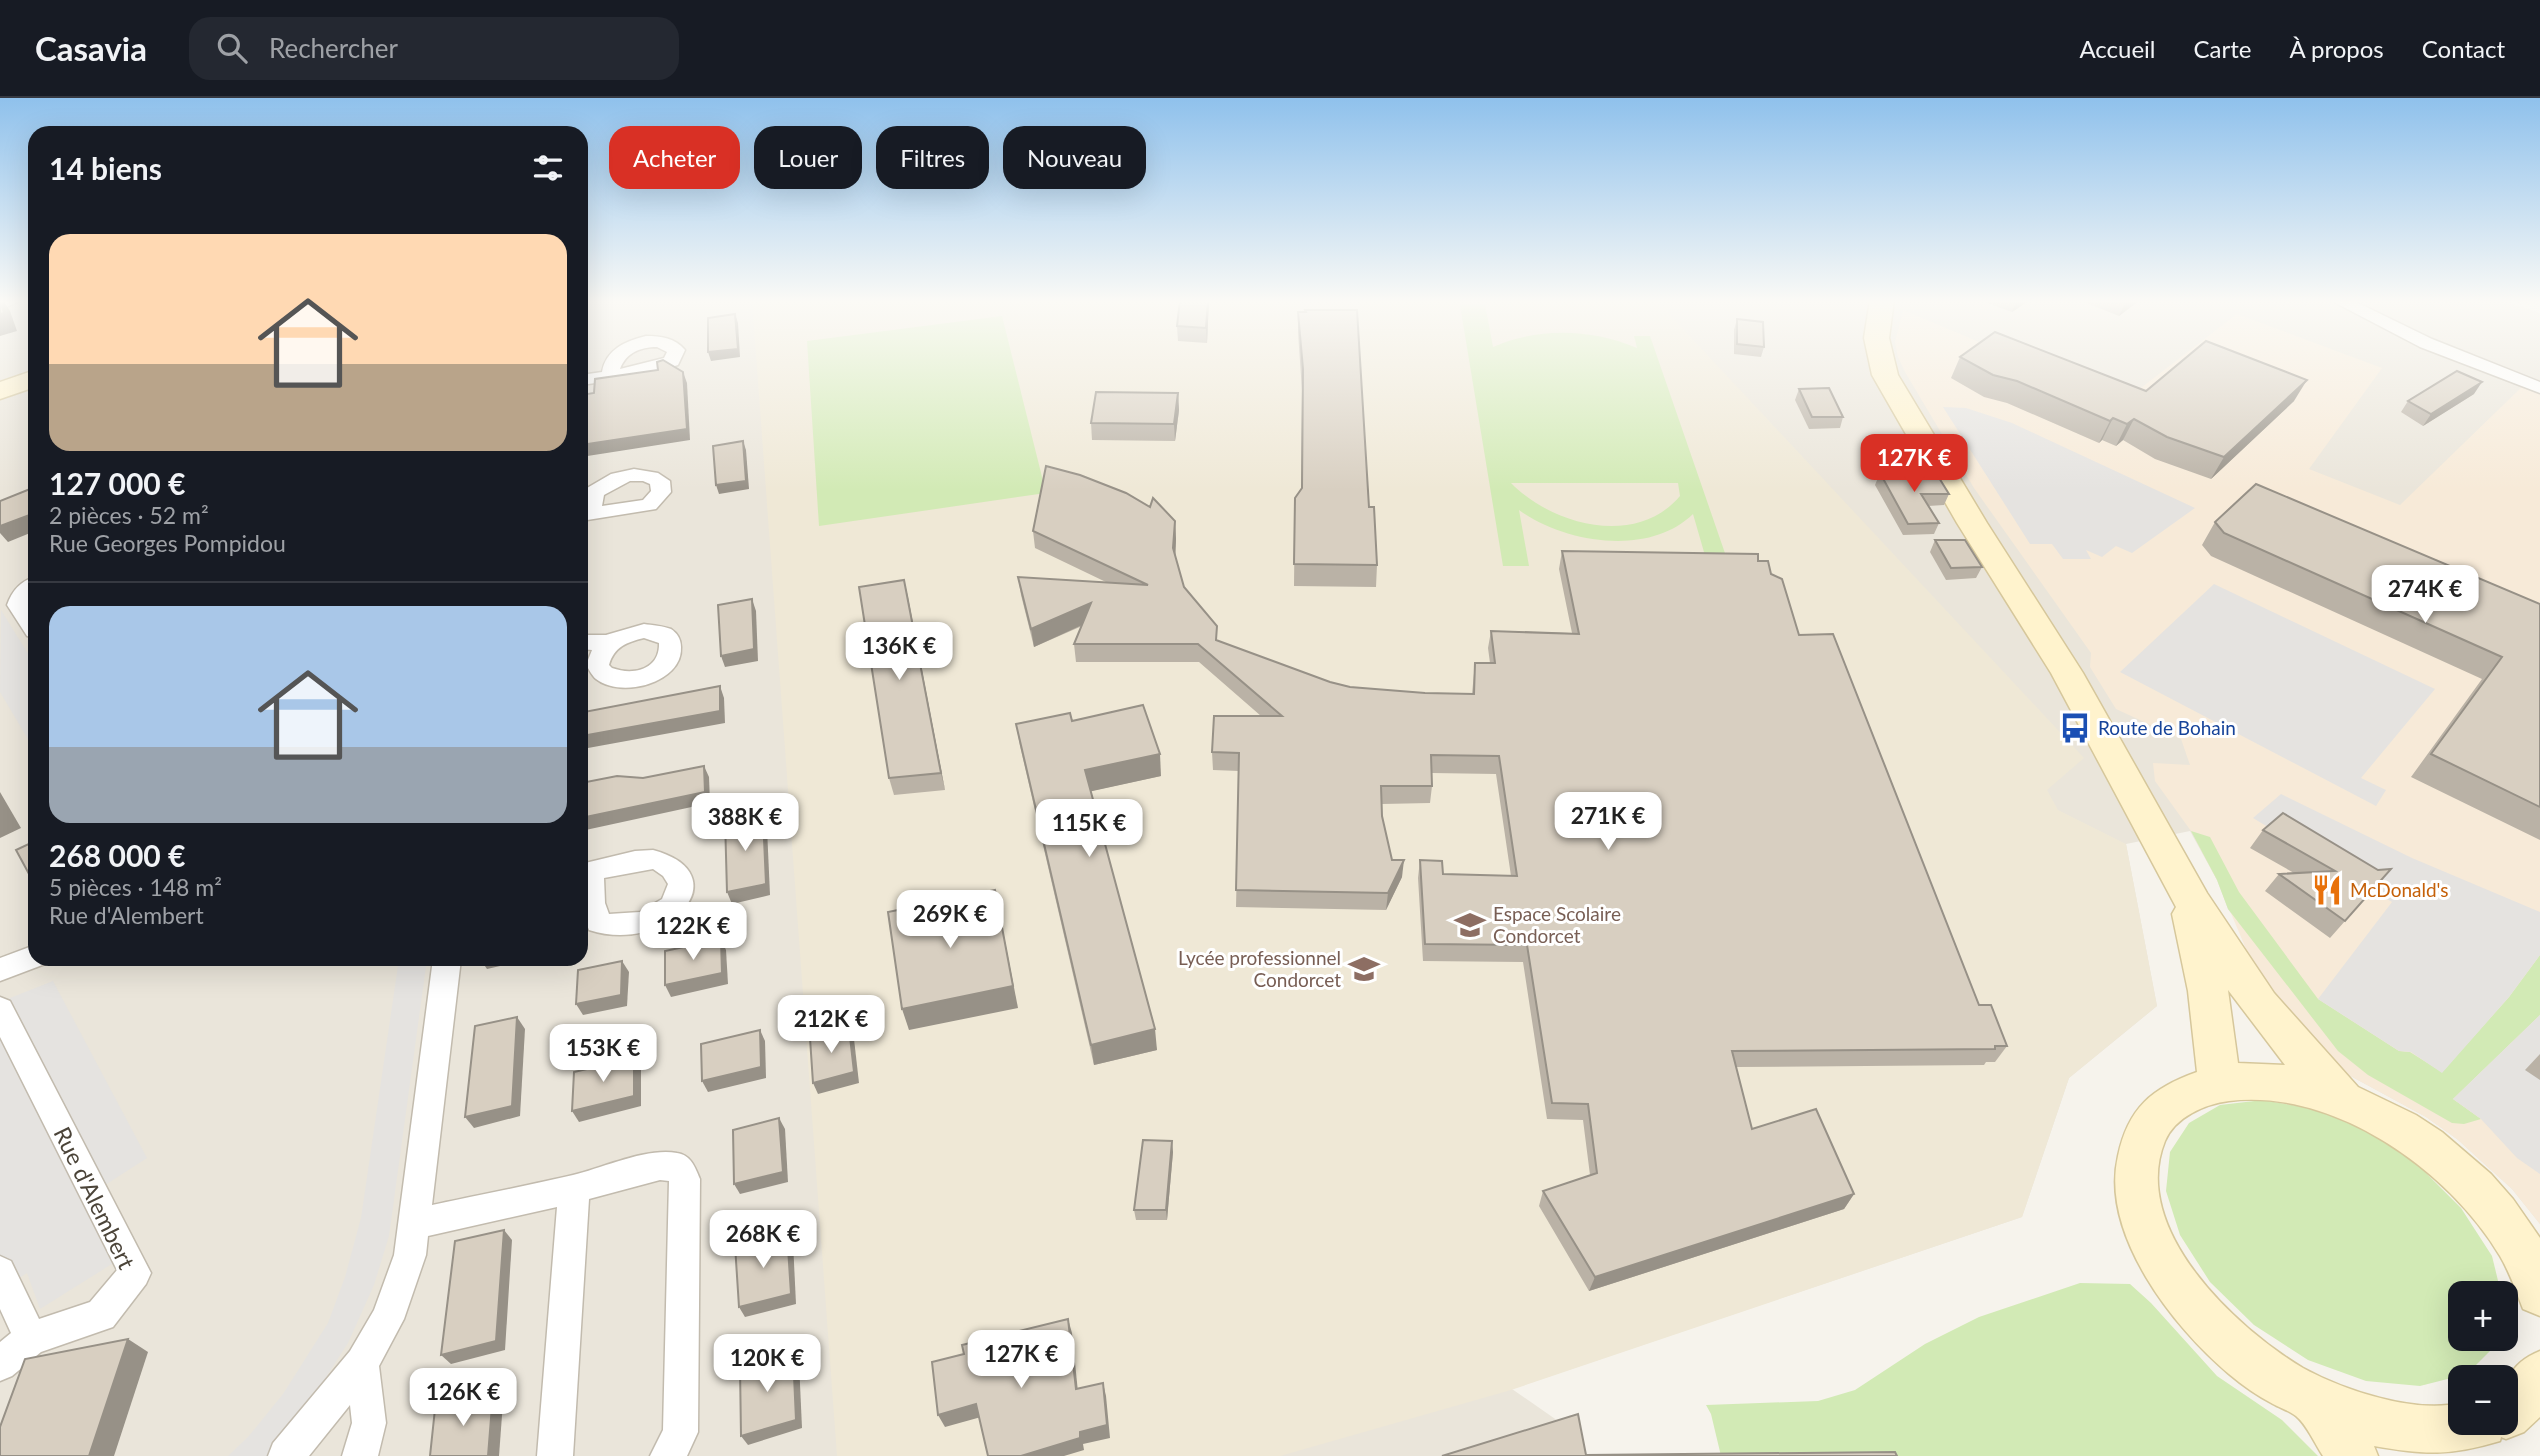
<!DOCTYPE html>
<html lang="fr">
<meta charset="utf-8">
<style>
:root{--surface:#171b24;--page:#242831;--text:#f1f3f6;--muted:#9ea1a6;--line:#363941;--accent:#d93025}
body{margin:0;font-family:Lato,sans-serif;background:var(--page);color:var(--text);height:100vh;display:flex;flex-direction:column;font-size:26px;white-space:nowrap}
*{box-sizing:border-box;margin:0}
p{font-size:23px;color:var(--muted)}
.icon{flex:none;width:38px;height:38px;fill:none;stroke:currentColor;stroke-width:2;stroke-linecap:round;stroke-linejoin:round}
.map{position:relative;flex:1;overflow:hidden}
.details{position:absolute;left:28px;top:28px;width:560px;height:840px;display:flex;flex-direction:column;background:var(--surface);border-radius:21px;box-shadow:0 7px 28px #0002}
.details>*{flex:none}
.hud{position:absolute;left:609px;top:28px;width:665px;height:63px;display:flex;gap:14px}
.buttons{position:absolute;left:2448px;top:1183px;display:grid;gap:14px}
.buttons a{display:grid;place-items:center;width:70px;height:70px;border-radius:14px;background:var(--surface);box-shadow:0 7px 28px #0002;font-size:35px}
.price{position:absolute;translate:-50% -60px;padding:0 16px;border-radius:14px;background:#fff;color:#222;font-size:23px;line-height:46px;filter:drop-shadow(0 2px 4px #0008)}
.price::after{content:'';position:absolute;left:50%;top:42px;width:21px;height:16px;margin-left:-10px;background:inherit;clip-path:polygon(0 0,100% 0,50% 100%)}
.price.selected{background:var(--accent);color:#fff}
ul{padding:0;list-style:none}
li{display:grid;align-content:center;gap:14px;height:371px;padding:0 21px}
li+li{border-top:2px solid var(--line)}
li span{display:grid;place-items:center;height:217px;border-radius:21px;color:#555}
li>.icon{margin-inline-start:auto}
span .icon{width:126px;height:126px;fill:#fffc;stroke-width:1}
li b{font-size:30px}
h2{display:flex;justify-content:space-between;align-items:center;height:84px;padding:0 21px;font-size:30px}
.tag{padding:0 24px;border-radius:21px;background:var(--surface);box-shadow:0 7px 28px #0002;font-size:24px;line-height:63px}
.tag.selected{background:var(--accent);color:#fff}
header{display:flex;align-items:center;gap:42px;box-sizing:border-box;height:98px;padding:0 35px;background:var(--surface);border-bottom:2px solid var(--line)}
header strong{font-size:33px}
nav{display:flex;gap:38px;margin-inline-start:auto;font-size:24px}
.search{width:490px;height:63px;background:var(--page);display:flex;align-items:center;gap:18px;box-sizing:border-box;padding:0 24px;border-radius:21px;color:var(--muted);font-size:26px}
.map>svg:first-child{display:block}
.residential{fill:#eae5da}
.commercial{fill:#f7ead8}
.education{fill:#efe8d6}
.green{fill:#d2eab5;fill-rule:evenodd}
.parking{fill:#e5e3e0}
.lines{fill:none;stroke-linecap:round;stroke-linejoin:round}
.street-casing{stroke:#c2bbae;stroke-width:3}
.secondary-casing{stroke:#d6c79b;stroke-width:3}
.street{fill:#fff;fill-rule:evenodd}
.secondary{fill:#fff3cd;fill-rule:evenodd}
.wall{fill:#bab2a6}
.shaded-wall{fill:#979187}
.building{fill:#d8cfc1;stroke:#979187;stroke-width:2}
.labels{text-anchor:middle;stroke-width:6;stroke-linejoin:round;paint-order:stroke}
.transit-label{font-size:19px;fill:#164399;stroke:#fff;text-anchor:start}
.food-label{font-size:19px;fill:#c56008;stroke:#fff;text-anchor:start}
.education-label{font-size:19px;fill:#785e54;stroke:#fff;text-anchor:start}
.near-street-label{font-size:23px;fill:#4b4439;stroke:#fff}
</style>
<header>
<strong>Casavia</strong>
<div class="search"><svg class="icon" aria-label="search" viewBox="0 0 24 24"><circle cx="10" cy="10" r="6"/><path d="M15 15l6 6"/></svg>Rechercher</div>
<nav><a>Accueil</a><a>Carte</a><a>À propos</a><a>Contact</a></nav>
</header>
<div class="map">
<svg width="2540" height="1358" viewBox="0 0 2540 1358">
<rect width="100%" height="100%" fill="#f6f3ec"/>
<polygon class="residential" points="0,202 35,202 35,861 581,861 581,202 2502,202 2540,215 2540,1126 2512,1091 2457,1041 2426,1019 2345,975 2228,811 2217,782 2190,733 2126,746 2157,908 2069,980 2022,1119 1512,1291 1571,1332 1575,1358 0,1358"/>
<polygon class="commercial" points="1903,212 1979,244 2133,296 2237,216 2382,270 2309,371 2400,407 2528,283 2540,287 2540,1126 2512,1091 2457,1041 2426,1019 2345,975 2309,944 2254,870 2217,782 2191,733 2155,683 2153,665 2190,667 2181,641 2116,611 2090,569 2091,555 1974,390 1905,274 1898,259 1895,244"/>
<polygon class="education" points="752,202 1656,202 2084,660 2047,692 2058,712 2126,746 2157,908 2069,980 2022,1119 1511,1292 1280,1358 837,1358"/>
<g class="green">
<path d="M1485,206L1493,249C1540,229 1591,231 1637,250L1634,238H1650L1727,461H1706L1693,416C1649,459 1565,445 1519,412L1529,468H1503L1460,207ZM1511,385H1678L1680,398C1636,450 1552,427 1511,385Z"/>
<polygon points="1002,218 1046,395 819,428 807,243"/>
<polygon points="2191,733 2210,739 2239,794 2318,901 2399,953 2410,954 2442,974 2509,899 2540,857 2540,917 2453,1001 2481,1021 2464,1026 2452,1025 2368,977 2338,953 2228,811 2217,782"/>
<polygon points="2263,1002 2314,1011 2367,1032 2418,1067 2461,1110 2492,1158 2501,1195 2460,1195 2460,1241 2497,1241 2496,1247 2467,1276 2420,1288 2366,1283 2308,1262 2254,1227 2210,1184 2180,1137 2166,1093 2170,1054 2189,1025 2220,1007"/>
<polygon points="2080,1185 2130,1186 2151,1205 2217,1278 2282,1322 2318,1358 1721,1358 1711,1316 1706,1307 1818,1303 1855,1292 1925,1246 1979,1219"/>
</g>
<g class="parking">
<polygon points="1943,309 1966,310 2012,325 2195,410 2132,455 2116,448 2102,459 2086,452 2091,461 2063,461 2052,446 2030,446"/>
<polygon points="2214,486 2435,591 2361,680 2386,692 2376,708 2120,574"/>
<polygon points="1,512 35,567 35,653 0,594"/>
<polygon points="2281,696 2412,760 2540,814 2540,857 2509,899 2442,975 2411,954 2399,953 2318,901 2392,804 2253,720"/>
<polygon points="399,861 427,861 389,1138 374,1187 348,1245 303,1315 270,1358 228,1358 248,1339 283,1296 328,1225 345,1179 361,1120"/>
<polygon points="53,883 147,1060 82,1102 115,1164 40,1211 27,1175 0,1192 0,904"/>
<polygon points="2540,917 2540,1076 2517,1060 2481,1021 2453,1001"/>
</g>
<g class="lines">
<g class="street-casing">
<g id="street">
<polygon points="0,202 22,202 0,212"/>
<polygon points="2330,202 2352,202 2432,241 2540,284 2540,295 2420,249"/>
<path d="M646,238C661,238 675,240 685,252L678,267L639,279L581,287V277L602,274C606,251 626,243 646,238ZM657,249L667,254L664,260L620,271C626,255 640,249 657,249Z"/>
<path d="M634,371L658,375L670,383L671,394L656,411L581,423V411L587,390L611,376ZM630,383H643L650,386L651,393L643,402L602,408L604,397Z"/>
<path d="M35,479V497L29,507L35,516V540L27,538L7,507C12,493 20,483 35,479Z"/>
<path d="M644,526C652,527 663,528 671,531C677,535 681,541 681,549C683,585 621,601 596,581C592,578 589,571 586,567L592,552L581,551V537H606ZM644,540L659,545C660,571 634,578 612,570L609,567C614,549 627,544 644,540Z"/>
<path d="M653,752C742,776 668,858 589,832L581,812V766L635,753ZM653,771L663,778L668,786L662,801L640,814L609,816L605,805L604,780Z"/>
<polygon points="35,847 35,861 47,861 45,866 0,883 0,860"/>
<path d="M433,861H461L432,1107C479,1097 526,1088 573,1077C602,1070 648,1049 677,1055C691,1057 695,1069 700,1081L698,1334L687,1358H650L663,1332L669,1083L660,1082L589,1101L573,1358H537L557,1109L428,1138L426,1157L404,1221L379,1268L386,1325L378,1358H342L352,1325L350,1307L309,1358H268L273,1345L350,1253L374,1212L394,1157Z"/>
<polygon points="0,899 10,903 151,1175 146,1186 113,1229 41,1254 12,1278 0,1283 0,1244 11,1235 0,1211 0,1158 11,1163 39,1221 90,1204 117,1172 0,939"/>
</g>
</g>
<g class="secondary-casing">
<g id="secondary">
<path d="M1870,202H1894L1889,240L1898,277L1987,425L2083,575L2207,795L2274,895L2358,989L2416,1017L2442,1034L2491,1076L2513,1101L2540,1140V1218L2523,1211C2516,1193 2510,1175 2500,1158C2449,1072 2333,990 2229,1003C2205,1006 2175,1019 2165,1043C2129,1131 2236,1230 2303,1270C2343,1292 2415,1316 2460,1305V1325H2506C2506,1289 2502,1269 2540,1253V1319L2524,1334L2506,1341L2501,1339L2500,1343C2450,1358 2425,1357 2374,1348L2378,1358H2323C2315,1346 2307,1327 2296,1318C2290,1313 2280,1310 2273,1306C2258,1298 2242,1287 2229,1276C2173,1229 2100,1136 2118,1058C2128,1010 2152,990 2197,974L2188,893L2172,816L2176,809L2051,575L1957,425L1872,277L1864,240ZM2228,892L2285,967L2238,965Z"/>
<polygon points="35,272 35,289 0,301 0,284"/>
</g>
</g>
<use href="#street" class="street"/>
<use href="#secondary" class="secondary"/>
</g>
<g class="wall">
<polygon points="1209,202 1207,245 1178,243 1177,228"/>
<polygon points="1979,202 2030,202 2012,214"/>
<polygon points="2079,202 2140,202 2119,218"/>
<polygon points="1298,214 1369,409 1377,467 1376,489 1294,488 1295,400 1301,391 1302,292 1298,235"/>
<polygon points="1737,221 1764,249 1761,259 1734,256 1734,232"/>
<polygon points="1960,259 2146,293 2294,303 2211,381 2155,361 2123,342 2116,348 2102,342 2099,345 2007,305 1984,299 1951,280"/>
<polygon points="1799,291 1843,319 1840,330 1809,331 1795,302"/>
<polygon points="1178,295 1179,312 1175,343 1092,342 1091,325"/>
<polygon points="2474,296 2423,328 2401,314 2408,303"/>
<polygon points="1880,375 1949,396 1944,407 1928,408 1939,425 1934,436 1903,437 1875,387"/>
<polygon points="1175,423 1176,441 1175,456 1184,489 1218,543 1330,584 1350,589 1425,595 1472,596 1475,565 1490,565 1488,550 1491,533 1572,535 1559,471 1562,453 1758,463 1771,476 1799,537 1979,907 2007,948 1995,964 1986,964 1984,967 1736,969 1752,1031 1854,1096 1844,1111 1589,1193 1539,1108 1543,1093 1590,1077 1583,1022 1547,1021 1523,864 1423,863 1418,780 1420,762 1443,776 1511,778 1496,676 1432,675 1432,688 1430,705 1382,706 1382,718 1392,762 1402,779 1386,812 1236,809 1239,673 1213,672 1212,654 1261,618 1199,564 1076,564 1074,546 1082,528 1034,549 1021,497 1018,479 1108,485 1035,450 1033,433"/>
<polygon points="2215,424 2540,506 2540,742 2411,679 2482,581 2211,458 2202,447"/>
<polygon points="1935,442 1982,469 1976,480 1946,482 1930,454"/>
<polygon points="904,482 945,692 894,697 889,680"/>
<polygon points="1072,623 1161,678 1091,693 1157,952 1094,967 1020,648 1016,626"/>
<polygon points="2263,732 2378,772 2345,823 2330,840 2265,793 2279,776 2294,775 2250,750"/>
<polygon points="2540,956 2540,982 2525,972"/>
<polygon points="1173,1054 1167,1122 1136,1122 1134,1112"/>
</g>
<g class="shaded-wall">
<polygon points="0,202 3,202 10,213 17,233 0,238"/>
<polygon points="1208,202 1209,202 1207,245 1206,230"/>
<polygon points="2017,202 2030,202 2012,214"/>
<polygon points="2128,202 2140,202 2119,218 2126,204"/>
<polygon points="581,216 583,221 581,237"/>
<polygon points="735,216 738,225 740,259 711,263 708,254"/>
<polygon points="683,274 687,285 690,342 581,359 581,347"/>
<polygon points="2307,282 2294,303 2211,381 2224,359"/>
<polygon points="2482,284 2474,296 2423,328 2431,316"/>
<polygon points="1178,295 1179,312 1175,343 1174,326"/>
<polygon points="2113,320 2102,342 2099,345 2110,323"/>
<polygon points="2134,321 2123,342 2116,348 2127,326"/>
<polygon points="743,343 746,352 749,391 719,396 716,387"/>
<polygon points="35,415 35,433 8,444 0,435 0,428"/>
<polygon points="1175,423 1176,441 1175,467 1173,450"/>
<polygon points="904,482 908,499 945,692 941,675"/>
<polygon points="752,501 756,513 758,563 725,569 721,558"/>
<polygon points="1091,505 1093,522 1034,549 1031,531"/>
<polygon points="720,588 724,600 725,625 588,650 582,638"/>
<polygon points="1160,656 1161,678 1088,694 1085,672"/>
<polygon points="704,668 709,679 710,705 581,733 581,720"/>
<polygon points="0,694 21,730 0,740"/>
<polygon points="763,718 767,730 770,797 732,806 727,794"/>
<polygon points="1404,762 1402,779 1386,812 1388,795"/>
<polygon points="995,792 1018,910 909,932 902,911"/>
<polygon points="721,841 726,852 728,886 671,899 665,887"/>
<polygon points="480,861 531,861 487,871"/>
<polygon points="622,863 629,874 627,908 583,917 576,906"/>
<polygon points="517,919 525,931 520,1018 474,1030 465,1019"/>
<polygon points="849,930 854,941 859,985 818,996 813,985"/>
<polygon points="1155,931 1157,952 1094,967 1091,947"/>
<polygon points="760,932 765,943 766,980 708,994 702,983"/>
<polygon points="634,960 641,971 641,1008 579,1024 572,1013"/>
<polygon points="779,1020 785,1031 788,1084 740,1096 734,1086"/>
<polygon points="1172,1043 1173,1054 1167,1122 1166,1112"/>
<polygon points="1854,1096 1844,1111 1589,1193 1595,1179"/>
<polygon points="504,1132 512,1142 505,1252 451,1266 441,1257"/>
<polygon points="787,1134 793,1144 796,1206 745,1219 739,1209"/>
<polygon points="1068,1221 1072,1235 1079,1304 1076,1291"/>
<polygon points="128,1241 148,1254 114,1358 89,1358"/>
<polygon points="793,1255 799,1264 802,1330 748,1347 741,1338"/>
<polygon points="1103,1285 1106,1298 1110,1340 1083,1346 1084,1352 1064,1358 1021,1358 1080,1334"/>
<polygon points="493,1295 503,1304 499,1358 488,1358"/>
<polygon points="976,1306 981,1319 945,1329 938,1317"/>
</g>
<g class="building">
<polygon points="0,202 4,215 0,216"/>
<polygon points="1180,202 1208,202 1206,230 1177,228"/>
<polygon points="1305,212 1357,212 1369,409 1374,409 1377,467 1294,466 1295,400 1302,390 1303,271 1298,214 1306,214"/>
<polygon points="735,216 738,251 708,254 708,220"/>
<polygon points="1737,221 1763,224 1764,249 1737,246"/>
<polygon points="1995,234 2146,293 2206,243 2307,282 2224,359 2167,339 2134,321 2127,326 2113,320 2110,323 2017,283 1993,277 1960,259"/>
<polygon points="663,262 683,274 687,331 581,347 581,297 594,295 595,281 658,272 657,264"/>
<polygon points="2457,273 2482,284 2431,316 2408,303"/>
<polygon points="1829,290 1843,319 1812,319 1799,291"/>
<polygon points="1096,294 1178,295 1174,326 1091,325"/>
<polygon points="743,343 746,383 716,387 713,348"/>
<polygon points="1046,368 1080,377 1126,395 1150,409 1153,400 1175,423 1173,450 1184,489 1217,528 1216,542 1330,584 1350,589 1425,595 1474,596 1475,565 1495,565 1491,533 1579,536 1562,453 1758,456 1758,463 1768,463 1771,476 1782,481 1799,537 1833,536 1979,907 1991,907 2007,948 1995,948 1995,951 1732,953 1752,1031 1816,1011 1854,1096 1595,1179 1543,1093 1597,1075 1588,1006 1552,1005 1527,847 1425,846 1420,762 1442,763 1443,776 1517,778 1499,658 1431,657 1432,688 1381,688 1382,718 1392,762 1404,762 1388,795 1236,792 1239,655 1212,654 1214,618 1282,618 1198,546 1074,546 1091,505 1031,531 1018,479 1148,487 1033,433"/>
<polygon points="1880,375 1936,375 1949,396 1921,396 1939,425 1908,426"/>
<polygon points="2256,386 2540,506 2540,709 2431,656 2502,559 2224,435 2215,424"/>
<polygon points="35,389 35,415 0,428 0,403"/>
<polygon points="1935,442 1965,442 1982,469 1951,470"/>
<polygon points="904,482 941,675 889,680 859,489"/>
<polygon points="752,501 754,551 721,558 718,507"/>
<polygon points="720,588 720,613 582,638 584,614"/>
<polygon points="1143,607 1160,656 1085,672 1155,931 1091,947 1016,626 1070,615 1072,623"/>
<polygon points="704,668 705,694 581,720 581,685 617,678 643,680"/>
<polygon points="2283,715 2378,772 2391,771 2345,823 2279,776 2335,773 2263,732"/>
<polygon points="748,716 748,721 763,718 766,786 727,794 725,721"/>
<polygon points="35,743 35,787 16,752"/>
<polygon points="995,792 1013,888 902,911 888,814"/>
<polygon points="721,841 722,875 665,887 665,853"/>
<polygon points="622,863 621,897 576,906 578,872"/>
<polygon points="517,919 512,1008 465,1019 475,928"/>
<polygon points="849,930 854,974 813,985 810,940"/>
<polygon points="760,932 761,969 702,983 701,946"/>
<polygon points="634,960 634,998 572,1013 574,974"/>
<polygon points="779,1020 783,1074 734,1086 733,1032"/>
<polygon points="1143,1042 1172,1043 1166,1112 1134,1112"/>
<polygon points="504,1132 496,1243 441,1257 455,1143"/>
<polygon points="787,1134 791,1196 739,1209 735,1147"/>
<polygon points="1068,1221 1076,1291 1103,1285 1107,1327 1080,1334 1080,1340 1021,1358 988,1358 976,1306 938,1317 932,1264 964,1256 962,1247"/>
<polygon points="128,1241 89,1358 0,1358 0,1329 25,1261"/>
<polygon points="793,1255 796,1322 741,1338 740,1269"/>
<polygon points="493,1295 488,1358 430,1358 435,1311"/>
<polygon points="1578,1316 1586,1357 1895,1354 1897,1358 1442,1358"/>
</g>
<linearGradient id="sky" x2="0" y2="1"><stop stop-color="#8fc1ec"/><stop offset="0.52" stop-color="#fbfaf6"/><stop offset="1" stop-color="#fbfaf6" stop-opacity="0"/></linearGradient>
<rect width="2540" height="392" fill="url(#sky)"/>
<defs>
<g id="bus-bare" transform="scale(2.415)"><path d="M-5-6H5V4H4V6H2V4H-2V6H-4V4H-5ZM-3.5-4V0h7V-4ZM-3.5 1.2v1.5H-2V1.2ZM2 1.2v1.5H3.5V1.2Z" fill="#1a4fb4" stroke="#fff" stroke-width="2.5" paint-order="stroke"/></g>
<g id="restaurant-bare" transform="scale(2.415)"><path d="M-5-6h1v4h1v-4h1v4h1v-4h1v5L-1.5 .5V6h-2V.5L-5-1ZM5-6V6H3V1.5H1.5Q1.5-4 5-6Z" fill="#e8710a" stroke="#fff" stroke-width="2.5" paint-order="stroke"/></g>
<g id="school-bare" transform="scale(2.415)"><path d="M0-5L7-2L0 1L-7-2ZM-4 1L0 2.5L4 1V4Q0 6-4 4Z" fill="#8d6e63" stroke="#fff" stroke-width="2.5" paint-order="stroke"/></g>
</defs>
<g fill-rule="evenodd">
<use href="#bus-bare" x="2075" y="630"/>
<use href="#restaurant-bare" x="2327" y="792"/>
<use href="#school-bare" x="1470" y="827"/>
<use href="#school-bare" x="1364" y="871"/>
</g>
<g class="labels">
<g class="transit-label">
<text x="2098" y="637">Route de Bohain</text>
</g>
<g class="food-label">
<text x="2350" y="799">McDonald's</text>
</g>
<g class="education-label">
<text x="1493" y="823">Espace Scolaire<tspan x="1493" dy="22">Condorcet</tspan></text>
<text x="1341" y="867" text-anchor="end">Lycée professionnel<tspan x="1341" dy="22">Condorcet</tspan></text>
</g>
<g class="near-street-label">
<text transform="translate(94 1100) rotate(64)" y="8">Rue d'Alembert</text>
</g>
</g>
</svg>
<div class="buttons">
<a>+</a>
<a>−</a>
</div>
<b class="price selected" style="left:1914px;top:396px">127K €</b>
<b class="price" style="left:2425px;top:527px">274K €</b>
<b class="price" style="left:899px;top:584px">136K €</b>
<b class="price" style="left:1608px;top:754px">271K €</b>
<b class="price" style="left:745px;top:755px">388K €</b>
<b class="price" style="left:1089px;top:761px">115K €</b>
<b class="price" style="left:950px;top:852px">269K €</b>
<b class="price" style="left:693px;top:864px">122K €</b>
<b class="price" style="left:831px;top:957px">212K €</b>
<b class="price" style="left:603px;top:986px">153K €</b>
<b class="price" style="left:763px;top:1172px">268K €</b>
<b class="price" style="left:1021px;top:1292px">127K €</b>
<b class="price" style="left:767px;top:1296px">120K €</b>
<b class="price" style="left:463px;top:1330px">126K €</b>
<div class="hud">
<a class="tag selected">Acheter</a>
<a class="tag">Louer</a>
<a class="tag">Filtres</a>
<a class="tag">Nouveau</a>
</div>
<section class="details">
<h2>14 biens<svg class="icon" aria-label="filters" viewBox="0 0 24 24"><path d="M4 7h16M4 17h16"/><circle cx="9" cy="7" r="2"/><circle cx="15" cy="17" r="2"/></svg></h2>
<ul>
<li><span style="background:linear-gradient(#ffd9b3 60%,#b9a48a 0)"><svg class="icon" aria-label="home" viewBox="0 0 24 24"><path d="M3 11l9-7 9 7M6 9v11h12V9"/></svg></span><div><b>127 000 €</b><p>2 pièces · 52 m²</p><p>Rue Georges Pompidou</p></div></li>
<li><span style="background:linear-gradient(#a9c7e8 65%,#9aa5b1 0)"><svg class="icon" aria-label="home" viewBox="0 0 24 24"><path d="M3 11l9-7 9 7M6 9v11h12V9"/></svg></span><div><b>268 000 €</b><p>5 pièces · 148 m²</p><p>Rue d'Alembert</p></div></li>
</ul>
</section>
</div>
